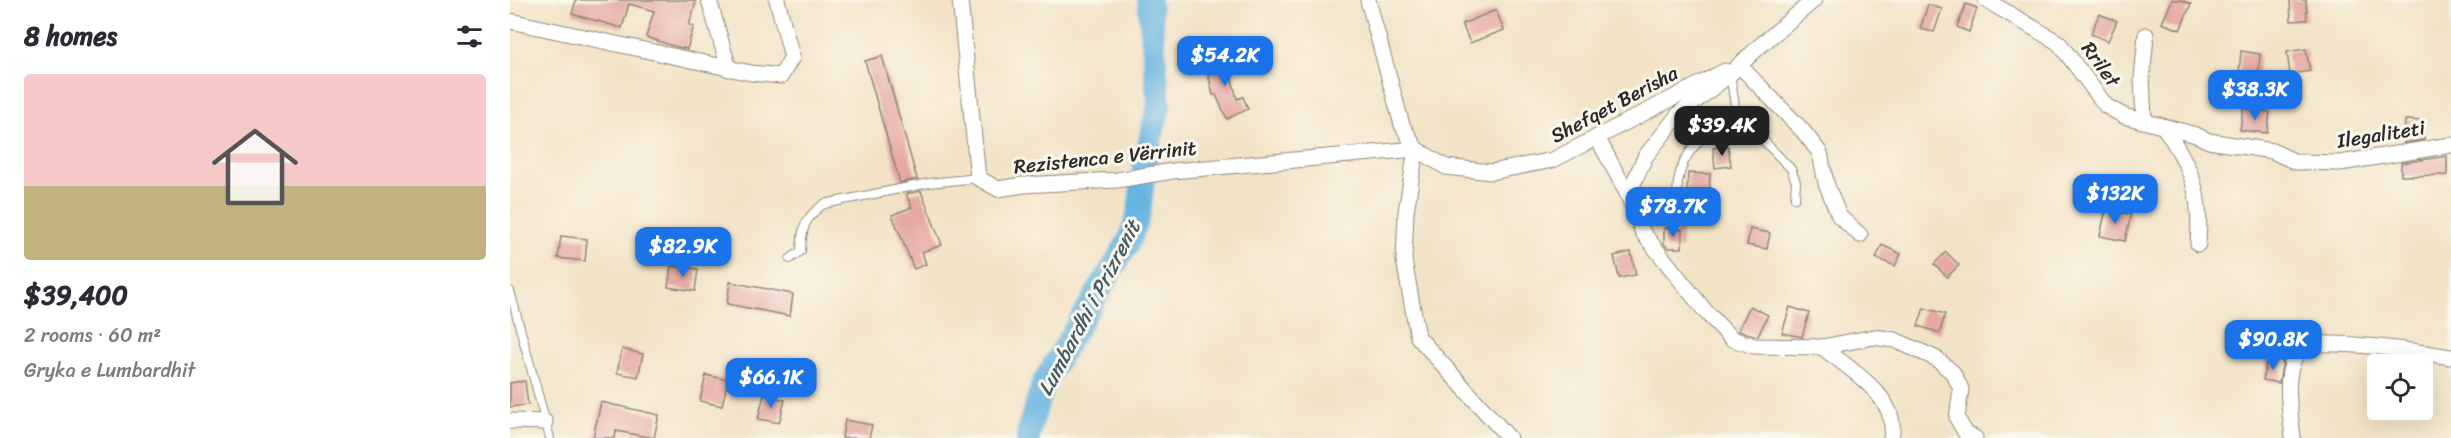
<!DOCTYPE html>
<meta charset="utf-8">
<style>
:root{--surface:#fff;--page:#f7f7f7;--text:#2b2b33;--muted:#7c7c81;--accent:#1a73e8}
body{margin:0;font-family:Sriracha,sans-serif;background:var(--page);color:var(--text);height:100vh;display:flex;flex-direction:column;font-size:22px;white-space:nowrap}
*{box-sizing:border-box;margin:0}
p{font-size:20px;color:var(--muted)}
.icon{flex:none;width:33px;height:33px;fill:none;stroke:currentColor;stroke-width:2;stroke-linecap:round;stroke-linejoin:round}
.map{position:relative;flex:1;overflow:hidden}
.side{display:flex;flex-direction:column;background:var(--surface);width:510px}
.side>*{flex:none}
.fabs{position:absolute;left:1857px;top:354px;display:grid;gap:12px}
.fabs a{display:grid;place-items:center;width:66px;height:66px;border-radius:6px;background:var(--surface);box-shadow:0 6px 24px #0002;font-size:30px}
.price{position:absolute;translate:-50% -51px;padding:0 14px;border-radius:12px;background:var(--accent);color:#fff;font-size:20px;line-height:39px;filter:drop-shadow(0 2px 3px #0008)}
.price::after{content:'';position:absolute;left:50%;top:36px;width:18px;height:14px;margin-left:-9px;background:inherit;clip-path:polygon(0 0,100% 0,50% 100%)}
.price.selected{background:#222;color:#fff}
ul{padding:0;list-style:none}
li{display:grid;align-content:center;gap:12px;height:318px;padding:0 24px}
li span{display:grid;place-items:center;height:186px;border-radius:6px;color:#555}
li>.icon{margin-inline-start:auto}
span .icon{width:108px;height:108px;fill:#fffc;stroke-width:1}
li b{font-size:26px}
h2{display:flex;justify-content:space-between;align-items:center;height:72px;padding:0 24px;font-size:26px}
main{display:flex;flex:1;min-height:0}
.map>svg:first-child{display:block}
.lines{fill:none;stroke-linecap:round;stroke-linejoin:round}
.river{stroke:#67b4e0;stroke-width:24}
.building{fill:#e5a8a4}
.lane-casing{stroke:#8e8778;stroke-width:10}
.street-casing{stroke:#8e8778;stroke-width:17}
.lane{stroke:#fff;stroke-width:8}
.street{stroke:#fff;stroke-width:15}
.labels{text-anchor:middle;stroke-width:6;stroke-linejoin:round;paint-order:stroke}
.street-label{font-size:20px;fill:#2b2b2b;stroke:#fbf7ec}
.water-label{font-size:21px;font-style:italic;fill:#405b6a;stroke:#fbf7ec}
</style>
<main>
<section class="side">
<h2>8 homes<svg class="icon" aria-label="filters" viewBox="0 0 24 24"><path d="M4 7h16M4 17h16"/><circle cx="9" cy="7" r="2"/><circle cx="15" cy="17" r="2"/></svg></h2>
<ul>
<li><span style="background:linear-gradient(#f6c9c9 60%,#c2b280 0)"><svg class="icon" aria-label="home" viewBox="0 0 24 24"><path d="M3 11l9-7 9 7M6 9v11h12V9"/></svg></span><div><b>$39,400</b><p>2 rooms · 60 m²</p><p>Gryka e Lumbardhit</p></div></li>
</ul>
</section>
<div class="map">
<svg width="1941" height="438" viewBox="0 0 1941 438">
<rect width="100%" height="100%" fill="#fbf7ec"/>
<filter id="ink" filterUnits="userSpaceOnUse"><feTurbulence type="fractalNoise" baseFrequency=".0167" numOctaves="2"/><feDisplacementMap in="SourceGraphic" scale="12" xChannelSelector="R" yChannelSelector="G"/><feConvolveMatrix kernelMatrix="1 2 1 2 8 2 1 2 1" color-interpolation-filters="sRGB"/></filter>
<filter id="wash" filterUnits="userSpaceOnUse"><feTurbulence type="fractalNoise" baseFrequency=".008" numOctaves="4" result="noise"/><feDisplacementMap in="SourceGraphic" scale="24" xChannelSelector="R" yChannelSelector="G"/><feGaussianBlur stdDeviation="1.35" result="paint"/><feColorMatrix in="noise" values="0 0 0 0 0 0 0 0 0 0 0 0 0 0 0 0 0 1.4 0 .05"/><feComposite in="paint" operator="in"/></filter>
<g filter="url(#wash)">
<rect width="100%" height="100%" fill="#f2e3c6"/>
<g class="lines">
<polyline class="river" points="518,438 520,426 534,382 620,239 629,213 635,161 649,106 639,0"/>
</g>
<g id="blocks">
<g class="building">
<polygon points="66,0 180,0 186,2 179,25 184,26 177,49 163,46 136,37 144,11 119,4 112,28 62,14"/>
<polygon points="1662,0 1670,0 1681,4 1670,30 1652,23"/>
<polygon points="1780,0 1796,0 1797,20 1781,21"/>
<polygon points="1456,4 1467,8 1459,32 1447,27"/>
<polygon points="1418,5 1432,9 1424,32 1410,29"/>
<polygon points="986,10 994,30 960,43 952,24"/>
<polygon points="1589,14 1607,21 1598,41 1581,34"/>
<polygon points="1796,49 1800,71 1780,74 1777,52"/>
<polygon points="1731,51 1750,54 1748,75 1729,73"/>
<polygon points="372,56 407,179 390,183 355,61"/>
<polygon points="716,56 727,99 733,97 738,109 717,119 706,95 703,95 695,61"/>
<polygon points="1733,108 1760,112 1757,133 1730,130"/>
<polygon points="1895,120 1914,121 1914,140 1894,143"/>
<polygon points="1218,146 1221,166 1205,168 1203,148"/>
<polygon points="1937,156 1937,175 1891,176 1891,163"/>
<polygon points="1178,173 1200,174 1199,208 1206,208 1205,225 1184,224 1185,194 1177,193"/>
<polygon points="411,191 432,245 412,252 416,264 404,269 382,215 402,207 396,194"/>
<polygon points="1596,209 1621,215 1615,241 1590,236"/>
<polygon points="1154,228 1172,230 1172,248 1158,248 1154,244"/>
<polygon points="1240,229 1260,233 1257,249 1237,245"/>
<polygon points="51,236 77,239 75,261 48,258"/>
<polygon points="1372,245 1391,254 1385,266 1366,258"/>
<polygon points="1121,252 1126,275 1109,278 1104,256"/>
<polygon points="1436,252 1449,265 1437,277 1424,264"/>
<polygon points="161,266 188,269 185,291 158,287"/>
<polygon points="220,282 283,294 280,316 217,304"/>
<polygon points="1240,306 1258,315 1248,336 1228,331"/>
<polygon points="1280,307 1299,313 1292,337 1272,333"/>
<polygon points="1414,308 1435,314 1430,333 1408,326"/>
<polygon points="112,349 133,354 128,377 107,373"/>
<polygon points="1757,359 1773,361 1769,383 1753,380"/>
<polygon points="196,375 218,380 212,406 190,401"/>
<polygon points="15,381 18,405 0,407 0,383"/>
<polygon points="254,395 275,400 269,423 248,419"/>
<polygon points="91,402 149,415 144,438 106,431 105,438 83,438"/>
<polygon points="335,420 362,425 359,438 332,438"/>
</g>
</g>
</g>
<g filter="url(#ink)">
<use href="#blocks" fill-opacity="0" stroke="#8e8778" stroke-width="1.5"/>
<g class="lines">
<g class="lane-casing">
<g id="lane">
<polyline points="1220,74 1226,112 1281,169 1286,182 1285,198"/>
<path d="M1170,224C1169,211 1166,195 1168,182C1173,147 1200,131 1226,112"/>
<path d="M280,259L291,251C292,228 294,218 314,204L419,183L468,178"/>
<polyline points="0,291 40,438"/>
</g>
</g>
<g class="street-casing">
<g id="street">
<polyline points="199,0 219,69"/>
<polyline points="450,0 468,178 488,189 513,185 607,180 663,171 906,149 896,212 894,260 908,337 999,438"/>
<polyline points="858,0 892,125 906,149 936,167 981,172 1043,160 1215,71"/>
<polyline points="1304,0 1252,44 1220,74 1169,114 1135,157 1118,195 1133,233 1196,312 1222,339 1244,346 1312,347 1364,337 1385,340 1427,359 1443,373 1451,389 1447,418 1456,434 1465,438"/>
<polyline points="1476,0 1549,43 1596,106 1614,116 1686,135 1699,141 1762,151 1786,162 1830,163 1941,145"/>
<polyline points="0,21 241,73 271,76 282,57 267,0"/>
<polyline points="1229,65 1293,131 1310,153 1316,183 1329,216 1350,235"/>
<polyline points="1634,120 1632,79 1636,35"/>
<path d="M1654,127C1682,168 1692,193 1688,244"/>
<polyline points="1087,137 1118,195"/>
<path d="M1312,347C1339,369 1391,398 1381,438"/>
<polyline points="0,421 35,422"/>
<path d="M1783,438C1780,408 1770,368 1794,344C1841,342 1894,349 1941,357"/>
</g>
</g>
<use href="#lane" class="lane"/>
<use href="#street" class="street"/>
</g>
</g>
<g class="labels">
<g class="street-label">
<text transform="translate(1591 64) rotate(54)" y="7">Rrilet</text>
<text transform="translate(1104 104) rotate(-28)" y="7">Shefqet Berisha</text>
<text transform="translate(1871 134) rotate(-9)" y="7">Ilegaliteti</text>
<text transform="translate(595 157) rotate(-6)" y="7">Rezistenca e Vërrinit</text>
</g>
<g class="water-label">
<text transform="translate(579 308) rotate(-62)" y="7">Lumbardhi i Prizrenit</text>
</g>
</g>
</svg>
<div class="fabs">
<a><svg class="icon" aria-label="locate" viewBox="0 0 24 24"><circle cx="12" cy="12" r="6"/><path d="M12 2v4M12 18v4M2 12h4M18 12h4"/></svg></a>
</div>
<b class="price" style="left:715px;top:87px">$54.2K</b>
<b class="price" style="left:1745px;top:121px">$38.3K</b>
<b class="price selected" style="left:1212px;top:157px">$39.4K</b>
<b class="price" style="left:1605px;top:225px">$132K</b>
<b class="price" style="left:1163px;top:238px">$78.7K</b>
<b class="price" style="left:173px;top:278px">$82.9K</b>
<b class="price" style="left:1763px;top:371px">$90.8K</b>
<b class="price" style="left:261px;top:409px">$66.1K</b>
</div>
</main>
